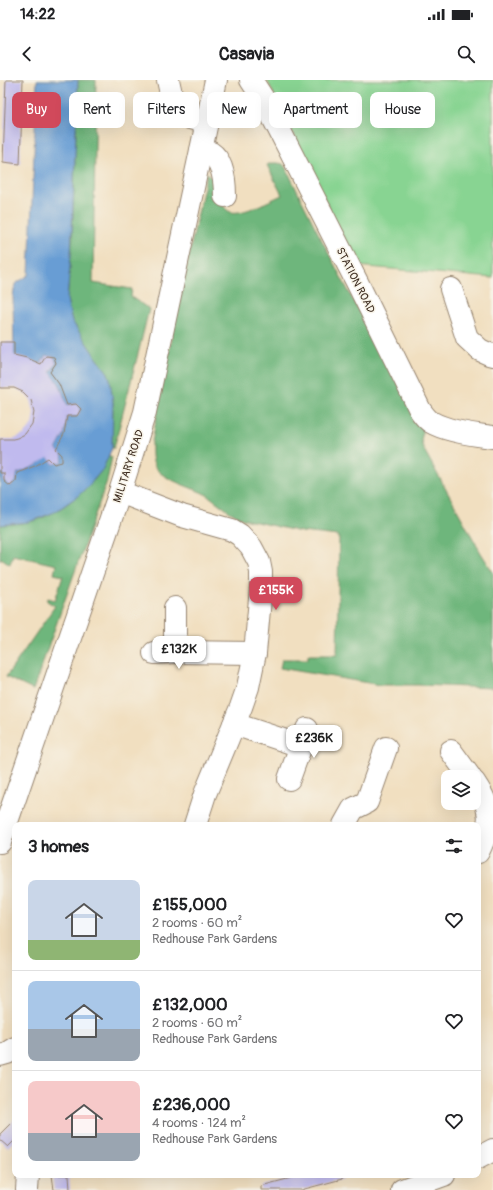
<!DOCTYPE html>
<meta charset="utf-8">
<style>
:root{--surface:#fff;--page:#f2f2f2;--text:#202124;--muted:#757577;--line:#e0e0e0;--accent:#d1495b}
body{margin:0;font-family:Pangolin,sans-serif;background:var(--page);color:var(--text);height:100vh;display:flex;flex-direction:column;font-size:15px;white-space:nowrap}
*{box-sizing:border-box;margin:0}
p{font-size:13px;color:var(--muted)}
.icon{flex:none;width:22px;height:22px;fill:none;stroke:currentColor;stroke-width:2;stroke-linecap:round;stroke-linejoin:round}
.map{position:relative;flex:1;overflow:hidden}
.side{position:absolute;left:12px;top:742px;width:469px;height:356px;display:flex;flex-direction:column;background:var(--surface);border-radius:8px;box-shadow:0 4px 16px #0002}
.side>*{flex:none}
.banner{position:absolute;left:12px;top:12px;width:469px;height:36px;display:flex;gap:8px}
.tools{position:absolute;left:441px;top:690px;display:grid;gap:8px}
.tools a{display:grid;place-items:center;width:40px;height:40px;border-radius:8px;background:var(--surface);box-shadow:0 4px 16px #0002;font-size:20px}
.price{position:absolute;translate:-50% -34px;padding:0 9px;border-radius:8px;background:#fff;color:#222;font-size:13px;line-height:26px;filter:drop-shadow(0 1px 2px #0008)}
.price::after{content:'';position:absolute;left:50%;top:24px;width:12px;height:9px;margin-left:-6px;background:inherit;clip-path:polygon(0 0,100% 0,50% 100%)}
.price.selected{background:var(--accent);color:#fff}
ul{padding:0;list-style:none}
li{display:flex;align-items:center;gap:12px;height:100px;padding:0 16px}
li+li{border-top:1px solid var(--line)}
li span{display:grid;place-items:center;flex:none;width:112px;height:80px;border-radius:8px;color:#555}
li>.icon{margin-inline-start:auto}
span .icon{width:48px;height:48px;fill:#fffc;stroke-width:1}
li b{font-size:17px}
h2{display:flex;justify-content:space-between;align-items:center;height:48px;padding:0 16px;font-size:17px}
.pill{padding:0 14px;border-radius:8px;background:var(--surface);box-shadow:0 4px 16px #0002;font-size:14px;line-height:36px}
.pill.selected{background:var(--accent);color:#fff}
.status{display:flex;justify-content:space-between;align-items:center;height:28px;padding:0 20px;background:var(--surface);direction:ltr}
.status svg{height:11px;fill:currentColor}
header{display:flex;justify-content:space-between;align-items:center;height:52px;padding:0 16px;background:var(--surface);font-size:18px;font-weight:700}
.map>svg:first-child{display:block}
.green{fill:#88d492;stroke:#627f58}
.forest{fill:#6eb67c;stroke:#54704d}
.water{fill:#679dd4;stroke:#516479}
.building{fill:#c0baee}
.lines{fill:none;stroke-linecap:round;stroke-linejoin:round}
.minor-casing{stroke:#96846f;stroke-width:24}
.minor{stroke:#fff;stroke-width:22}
.labels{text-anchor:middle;stroke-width:3;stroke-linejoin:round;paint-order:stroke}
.street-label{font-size:11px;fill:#3b2a1e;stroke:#f7f3e8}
</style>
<div class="status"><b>14:22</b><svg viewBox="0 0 49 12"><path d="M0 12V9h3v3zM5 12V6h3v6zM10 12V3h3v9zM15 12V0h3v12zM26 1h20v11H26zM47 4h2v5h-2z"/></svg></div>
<header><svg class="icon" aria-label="back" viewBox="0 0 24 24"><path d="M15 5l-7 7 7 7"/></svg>Casavia<svg class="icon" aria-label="search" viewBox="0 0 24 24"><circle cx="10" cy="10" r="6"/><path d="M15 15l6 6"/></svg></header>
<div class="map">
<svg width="493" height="1110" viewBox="0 0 493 1110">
<rect width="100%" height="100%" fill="#f7f3e8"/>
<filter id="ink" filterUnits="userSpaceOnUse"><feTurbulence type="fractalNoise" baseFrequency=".025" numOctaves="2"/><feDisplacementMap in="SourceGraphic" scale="8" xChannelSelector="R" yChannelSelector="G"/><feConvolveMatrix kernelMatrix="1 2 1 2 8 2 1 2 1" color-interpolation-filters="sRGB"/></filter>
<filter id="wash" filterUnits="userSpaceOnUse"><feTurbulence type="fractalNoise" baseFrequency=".012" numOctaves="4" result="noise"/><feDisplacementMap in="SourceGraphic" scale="16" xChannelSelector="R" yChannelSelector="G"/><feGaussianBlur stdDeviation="0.9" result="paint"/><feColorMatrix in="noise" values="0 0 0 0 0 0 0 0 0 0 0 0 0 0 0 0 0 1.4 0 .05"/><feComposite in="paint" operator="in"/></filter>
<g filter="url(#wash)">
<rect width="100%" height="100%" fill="#f1dfc0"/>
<polygon class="green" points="267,0 493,0 493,198 357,186"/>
<g class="forest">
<polygon points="78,0 96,0 93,203 132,209 131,217 149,229 139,270 114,368 112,368 113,322 108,293 91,270 72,241 69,229 67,219 72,162"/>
<path d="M271,83H278L283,84L287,90C326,172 370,251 413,331L424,347L421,360L423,368L481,473L493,492V608L419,605H380L280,588L282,579H308V575H337L339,456L301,452L243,439C229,433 219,423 207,415C194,408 161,399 155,387C151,380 152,370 152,362L175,238L207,93C214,97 215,104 218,111C220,117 222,126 227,130C237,139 270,120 282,115L267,85Z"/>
<path d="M108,375L112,377L107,401L33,610L6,597L55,526L47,521L48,518L55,520L63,496L54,494L56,485L13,475L10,484L1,478L0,480V445C9,444 19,444 28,442C54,437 88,412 102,389C105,385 106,380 108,375Z"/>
</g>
<polygon class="water" points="37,0 78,0 71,176 67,219 69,229 72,241 91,270 108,293 110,299 113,322 112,368 103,389 91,403 78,416 55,432 29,442 0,445 0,393 4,393 4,401 11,406 16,401 17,393 35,386 47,377 54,384 62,382 62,375 56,369 64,354 67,336 77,336 81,329 75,324 67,325 59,304 50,293 56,283 54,277 46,276 40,285 14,276 13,217 15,204 29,195"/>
<g id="blocks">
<g class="building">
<polygon points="6,0 23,0 20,84 3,82"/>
<polygon points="0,262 14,262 14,275 27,278 41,284 46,276 54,277 56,283 50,292 59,304 67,325 76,324 81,329 77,336 67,336 64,354 56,369 62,375 62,382 54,384 48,378 35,386 17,393 16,401 10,406 4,401 4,393 0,393 0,359 13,359 17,358 25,354 32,344 34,332 31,320 23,312 14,308 0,308"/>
<polygon points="15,1039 15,1060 8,1067 0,1060 0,1054"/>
<polygon points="52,1095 69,1095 70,1110 54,1110"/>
<polygon points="302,1095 341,1095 342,1099 301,1110 261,1110 261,1106"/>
</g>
</g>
</g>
<g filter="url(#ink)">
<use href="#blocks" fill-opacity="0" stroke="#96846f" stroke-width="1"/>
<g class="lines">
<g class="minor-casing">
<g id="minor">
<polyline points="168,0 172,18 183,36 207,43"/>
<path d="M251,0L264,20L358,204L420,330C423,334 426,339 431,342C446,351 475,355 493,357"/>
<path d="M201,71C204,71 208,72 211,73C223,81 225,103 225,116"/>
<polyline points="451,209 467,258 480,270 489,274 493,275"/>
<polyline points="120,412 182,436 232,450 240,455 251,467 259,482 261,492 261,508 255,573 248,607 241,627 205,714 195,745"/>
<polyline points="175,528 175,572 255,573"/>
<polyline points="154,573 175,572"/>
<polyline points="234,644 301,666"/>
<polyline points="451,671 470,697"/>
<polyline points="289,699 307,649"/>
<path d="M474,702C493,730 493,742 478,772"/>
<polyline points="344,745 353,729 367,722 386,668"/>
<polyline points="0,762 120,412 145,332 216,0"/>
<polyline points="0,975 7,973 15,968"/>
<polyline points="478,1078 493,1070"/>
<polyline points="27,1110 28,1095"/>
<polyline points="402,1110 444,1095"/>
</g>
</g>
<use href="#minor" class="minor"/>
</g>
</g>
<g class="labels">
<g class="street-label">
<text transform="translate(356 200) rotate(63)" y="4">STATION ROAD</text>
<text transform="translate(128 386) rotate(-72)" y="4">MILITARY ROAD</text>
</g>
</g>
</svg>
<div class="tools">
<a><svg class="icon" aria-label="layers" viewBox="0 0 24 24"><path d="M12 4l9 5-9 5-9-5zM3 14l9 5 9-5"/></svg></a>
</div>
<b class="price selected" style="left:276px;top:531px">£155K</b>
<b class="price" style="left:179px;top:590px">£132K</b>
<b class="price" style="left:314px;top:679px">£236K</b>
<div class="banner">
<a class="pill selected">Buy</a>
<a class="pill">Rent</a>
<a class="pill">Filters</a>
<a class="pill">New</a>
<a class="pill">Apartment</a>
<a class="pill">House</a>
</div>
<section class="side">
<h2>3 homes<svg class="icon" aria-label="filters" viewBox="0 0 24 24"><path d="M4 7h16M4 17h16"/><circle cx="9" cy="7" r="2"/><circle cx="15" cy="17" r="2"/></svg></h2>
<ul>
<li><span style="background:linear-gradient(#c9d6e8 75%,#8fb573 0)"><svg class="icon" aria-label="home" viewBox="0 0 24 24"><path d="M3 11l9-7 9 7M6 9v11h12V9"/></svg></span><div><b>£155,000</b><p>2 rooms · 60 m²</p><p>Redhouse Park Gardens</p></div><svg class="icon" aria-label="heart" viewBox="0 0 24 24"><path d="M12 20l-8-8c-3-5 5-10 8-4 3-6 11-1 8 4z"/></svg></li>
<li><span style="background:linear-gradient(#a9c7e8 60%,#9aa5b1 0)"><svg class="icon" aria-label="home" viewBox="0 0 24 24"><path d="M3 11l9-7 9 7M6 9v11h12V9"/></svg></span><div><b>£132,000</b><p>2 rooms · 60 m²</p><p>Redhouse Park Gardens</p></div><svg class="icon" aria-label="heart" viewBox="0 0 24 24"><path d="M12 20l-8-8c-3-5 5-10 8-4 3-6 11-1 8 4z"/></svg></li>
<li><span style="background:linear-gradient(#f6c9c9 65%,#9aa5b1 0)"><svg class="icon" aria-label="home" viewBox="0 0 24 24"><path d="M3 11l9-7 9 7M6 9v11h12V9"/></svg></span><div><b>£236,000</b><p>4 rooms · 124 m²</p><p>Redhouse Park Gardens</p></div><svg class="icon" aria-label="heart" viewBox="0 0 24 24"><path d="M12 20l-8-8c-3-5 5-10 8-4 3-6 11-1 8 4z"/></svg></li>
</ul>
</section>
</div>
